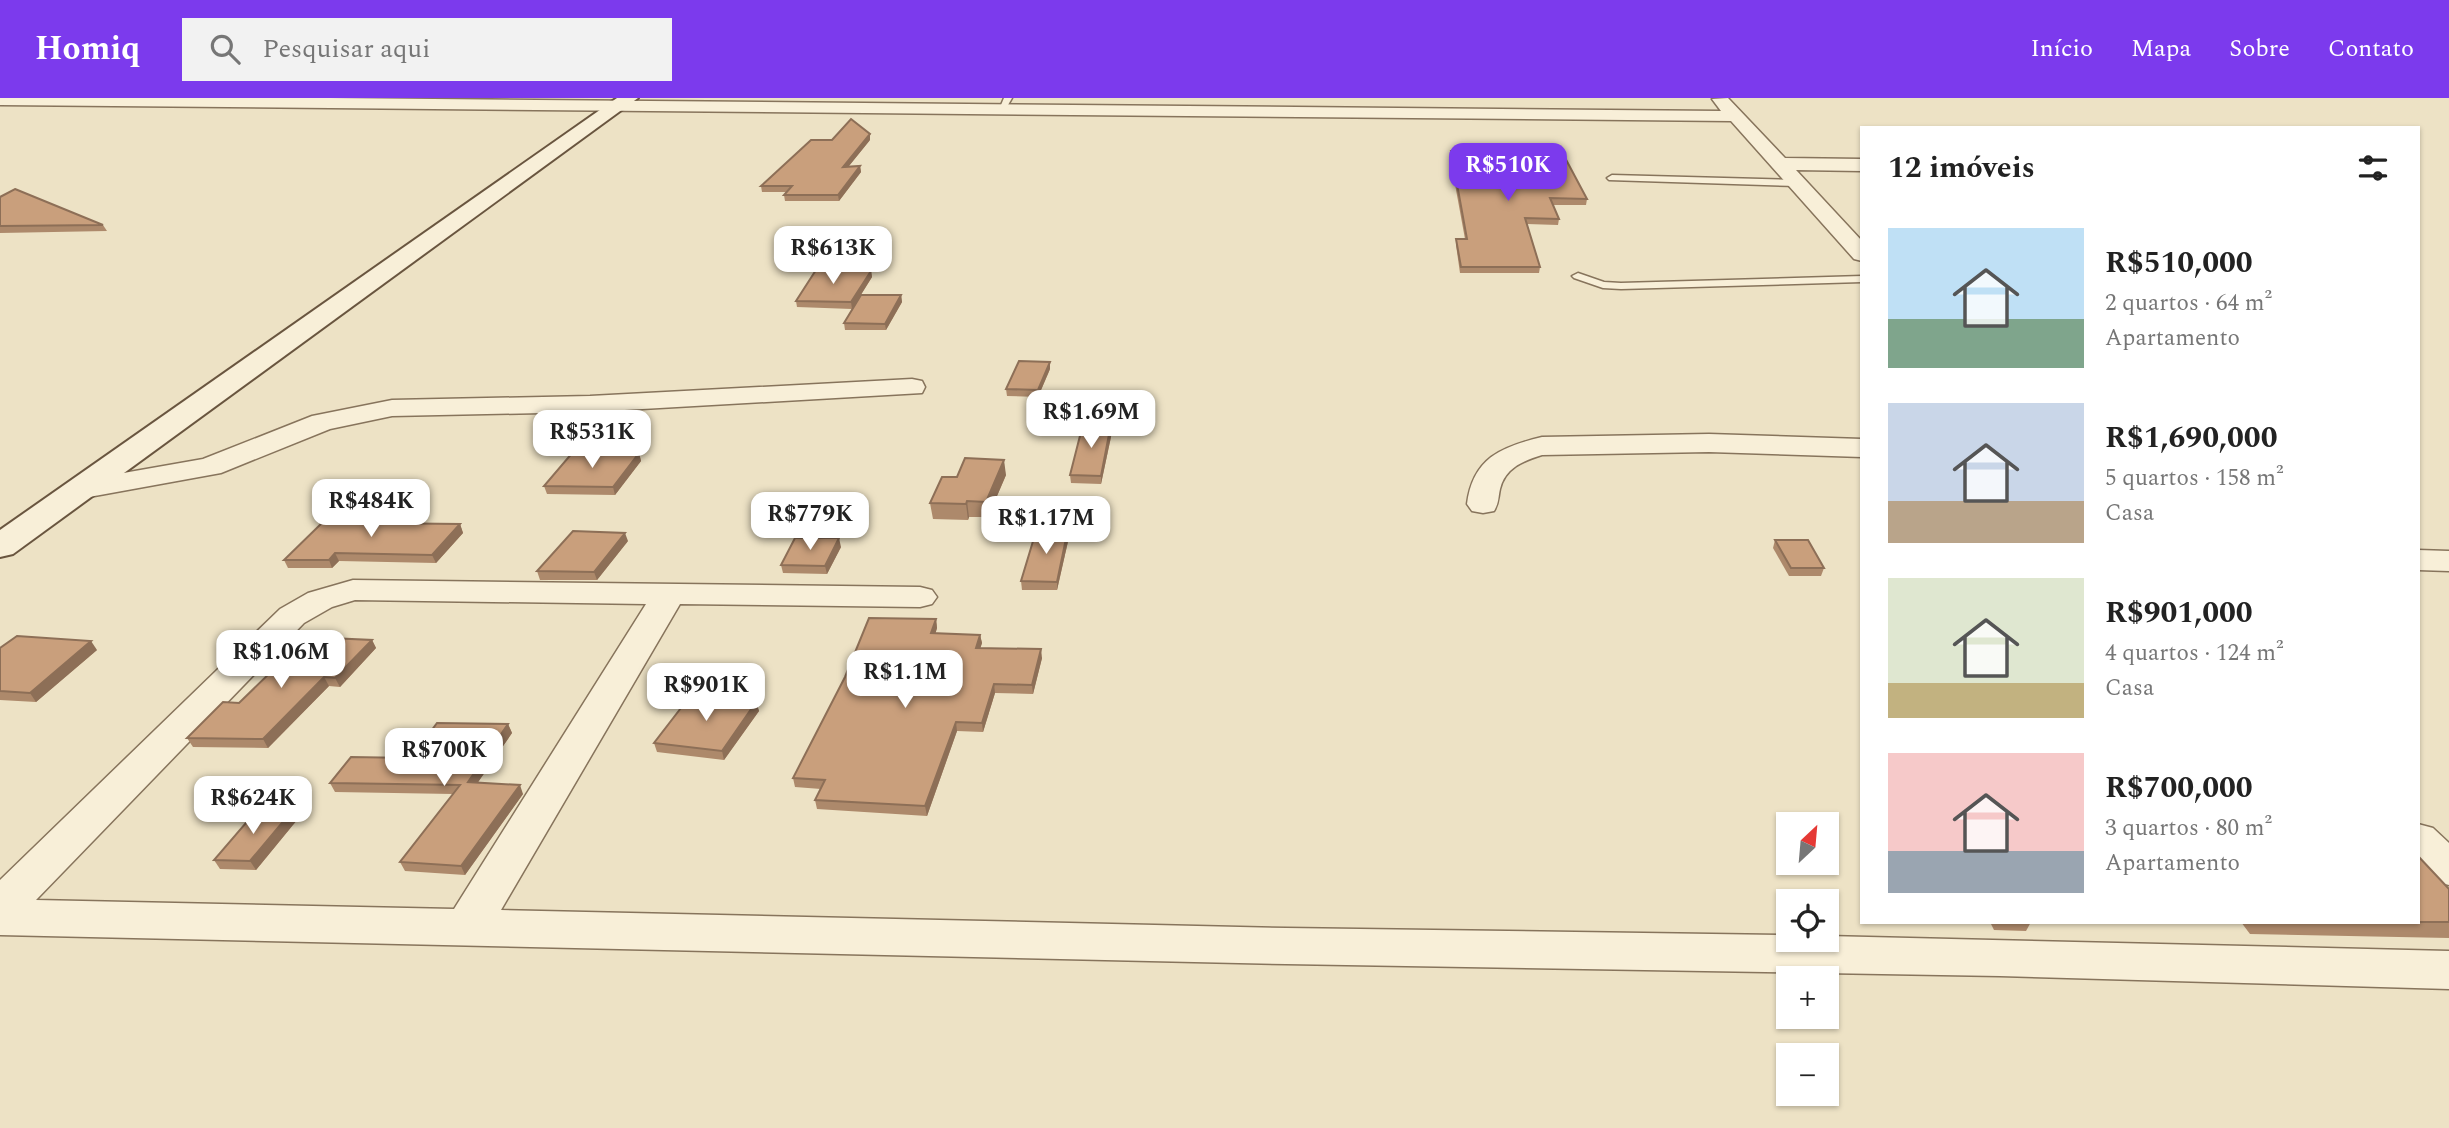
<!DOCTYPE html>
<html lang="pt">
<meta charset="utf-8">
<style>
:root{--surface:#fff;--page:#f2f2f2;--text:#222;--muted:#767676;--accent:#7c3aed}
body{margin:0;font-family:Spectral,serif;background:var(--page);color:var(--text);height:100vh;display:flex;flex-direction:column;font-size:26px;white-space:nowrap}
*{box-sizing:border-box;margin:0}
p{font-size:23px;color:var(--muted)}
.icon{flex:none;width:38px;height:38px;fill:none;stroke:currentColor;stroke-width:2;stroke-linecap:round;stroke-linejoin:round}
.map{position:relative;flex:1;overflow:hidden}
.sheet{position:absolute;left:1860px;top:28px;width:560px;height:798px;display:flex;flex-direction:column;background:var(--surface);border-radius:0px;box-shadow:0 2px 5px #0004}
.sheet>*{flex:none}
.needle{width:46px;rotate:26deg}
.fabs{position:absolute;left:1776px;top:714px;display:grid;gap:14px}
.fabs a{display:grid;place-items:center;width:63px;height:63px;border-radius:0px;background:var(--surface);box-shadow:0 2px 5px #0004;font-size:35px}
.price{position:absolute;translate:-50% -60px;padding:0 16px;border-radius:14px;background:#fff;color:#222;font-size:23px;line-height:46px;filter:drop-shadow(0 2px 4px #0008)}
.price::after{content:'';position:absolute;left:50%;top:42px;width:21px;height:16px;margin-left:-10px;background:inherit;clip-path:polygon(0 0,100% 0,50% 100%)}
.price.current{background:var(--accent);color:#fff}
ul{padding:0;list-style:none}
li{display:flex;align-items:center;gap:21px;height:175px;padding:0 28px}
li span{display:grid;place-items:center;flex:none;width:196px;height:140px;border-radius:0px;color:#555}
li>.icon{margin-inline-start:auto}
span .icon{width:84px;height:84px;fill:#fffc;stroke-width:1}
li b{font-size:30px}
h2{display:flex;justify-content:space-between;align-items:center;height:84px;padding:0 28px;font-size:30px}
header{display:flex;align-items:center;gap:42px;box-sizing:border-box;height:98px;padding:0 35px;background:var(--accent);color:#fff}
header strong{font-size:33px}
nav{display:flex;gap:38px;margin-inline-start:auto;font-size:24px}
.search{width:490px;height:63px;background:var(--page);display:flex;align-items:center;gap:18px;box-sizing:border-box;padding:0 24px;border-radius:0px;color:var(--muted);font-size:26px}
.map>svg:first-child{display:block}
.lines{fill:none;stroke-linecap:round;stroke-linejoin:round}
.lane-casing{stroke:#87745c;stroke-width:3}
.street-casing{stroke:#87745c;stroke-width:3}
.secondary-casing{stroke:#69553f;stroke-width:4}
.lane{fill:#f8efd8;fill-rule:evenodd}
.street{fill:#f8efd8;fill-rule:evenodd}
.secondary{fill:#f8efd8;fill-rule:evenodd}
.wall{fill:#ad896b}
.shaded-wall{fill:#8d6f57}
.building{fill:#c99f7c;stroke:#8d6f57;stroke-width:2}
</style>
<header>
<strong>Homiq</strong>
<div class="search"><svg class="icon" aria-label="search" viewBox="0 0 24 24"><circle cx="10" cy="10" r="6"/><path d="M15 15l6 6"/></svg>Pesquisar aqui</div>
<nav><a>Início</a><a>Mapa</a><a>Sobre</a><a>Contato</a></nav>
</header>
<div class="map">
<svg width="2449" height="1030" viewBox="0 0 2449 1030">
<rect width="100%" height="100%" fill="#ede2c5"/>
<g class="lines">
<g class="lane-casing">
<g id="lane">
<polygon points="1004,0 1012,0 1004,14 998,14"/>
<polygon points="1612,77 1797,82 1802,85 1797,88 1609,82 1607,80"/>
<polygon points="1578,175 1604,184 1621,185 1862,178 1862,184 1621,191 1603,190 1574,180 1572,178"/>
</g>
</g>
<g class="street-casing">
<g id="street">
<polygon points="0,0 330,0 1721,13 1712,1 1728,0 1785,60 1862,61 1862,73 1796,72 1862,143 1862,163 1854,161 1731,23 0,7"/>
<polygon points="912,281 922,283 925,289 922,295 590,314 392,318 330,331 221,375 78,401 67,398 63,392 67,386 78,383 203,361 312,318 392,302 590,298"/>
<path d="M1709,336L1862,341V359L1709,354L1542,357C1523,363 1505,370 1500,391C1498,400 1499,405 1494,413L1483,415L1472,413L1467,406C1473,360 1501,349 1542,339Z"/>
<polygon points="2418,452 2449,453 2449,473 2418,472"/>
<path d="M353,482L920,489L932,492L937,499L932,506L920,509L680,506L501,812L1286,830L1788,837V842H1827V838L2449,853V891L2000,878L1286,866L0,837V782L280,511L308,495ZM355,502L646,506L454,811L36,802L304,525L332,509Z"/>
<polygon points="2418,726 2433,730 2449,745 2449,787 2433,783 2418,768"/>
</g>
</g>
<g class="secondary-casing">
<polygon id="secondary" points="617,0 638,0 13,456 0,459 0,432"/>
</g>
<use href="#lane" class="lane"/>
<use href="#street" class="street"/>
<use href="#secondary" class="secondary"/>
</g>
<g class="wall">
<polygon points="870,42 849,68 860,68 861,74 839,103 785,103 784,97 787,94 762,94 761,88"/>
<polygon points="1451,53 1587,101 1586,107 1552,107 1559,121 1558,127 1527,126 1540,169 1539,175 1460,175 1456,147 1456,141 1465,141 1450,59"/>
<polygon points="0,99 103,127 107,133 0,135"/>
<polygon points="871,173 872,179 852,211 797,209 796,203"/>
<polygon points="901,197 902,204 886,232 845,232 844,225"/>
<polygon points="1050,271 1038,299 1007,298 1006,291"/>
<polygon points="1111,326 1112,334 1101,386 1071,385 1070,377"/>
<polygon points="639,355 641,363 615,397 547,396 544,388"/>
<polygon points="1006,377 988,419 969,419 968,422 933,421 930,405 957,379"/>
<polygon points="370,421 371,425 460,426 463,435 436,465 339,463 332,470 288,470 284,462"/>
<polygon points="1069,439 1057,492 1022,492 1021,483"/>
<polygon points="1775,442 1824,470 1821,478 1789,478 1773,450"/>
<polygon points="628,443 597,482 540,482 537,473"/>
<polygon points="841,449 827,476 783,475 781,467"/>
<polygon points="936,521 937,530 935,536 980,537 982,545 980,550 1042,560 1033,596 995,595 983,634 957,633 927,718 817,711 815,702 821,691 795,689 793,680"/>
<polygon points="372,542 376,550 340,589 329,588 268,650 193,649 187,640"/>
<polygon points="0,550 97,552 36,604 0,602"/>
<polygon points="756,604 759,613 724,662 657,654 654,645"/>
<polygon points="508,626 512,635 478,684 523,696 465,777 405,773 400,764 453,696 335,694 330,685 411,660"/>
<polygon points="292,713 297,722 256,772 220,771 214,762"/>
<polygon points="2418,758 2449,791 2449,840 2250,836 2241,824 2418,824"/>
<polygon points="1990,824 2031,824 2026,833 1994,832"/>
</g>
<g class="shaded-wall">
<polygon points="870,36 870,42 844,74 843,69"/>
<polygon points="860,68 861,74 839,103 838,97"/>
<polygon points="871,173 872,179 852,211 851,204"/>
<polygon points="901,197 902,204 886,232 885,226"/>
<polygon points="1050,264 1050,271 1038,299 1038,292"/>
<polygon points="1111,326 1112,334 1101,386 1101,378"/>
<polygon points="639,355 641,363 615,397 613,389"/>
<polygon points="1004,362 1006,377 988,419 986,404"/>
<polygon points="967,403 969,419 968,422 966,406"/>
<polygon points="460,426 463,435 436,465 432,457"/>
<polygon points="1068,431 1069,439 1057,492 1057,484"/>
<polygon points="625,435 628,443 597,482 594,474"/>
<polygon points="839,440 841,449 827,476 825,468"/>
<polygon points="335,455 339,463 332,470 329,462"/>
<polygon points="936,521 937,530 933,544 931,535"/>
<polygon points="980,537 982,545 978,558 976,550"/>
<polygon points="372,542 376,550 340,589 335,580"/>
<polygon points="91,543 97,552 36,604 30,595"/>
<polygon points="1041,551 1042,560 1033,596 1032,587"/>
<polygon points="324,579 329,588 268,650 263,641"/>
<polygon points="994,586 995,595 983,634 982,625"/>
<polygon points="756,604 759,613 724,662 722,653"/>
<polygon points="956,624 957,633 927,718 925,708"/>
<polygon points="508,626 512,635 472,693 468,684"/>
<polygon points="520,687 523,696 465,777 461,768"/>
<polygon points="292,713 297,722 256,772 250,763"/>
</g>
<g class="building">
<polygon points="851,21 870,36 843,69 860,68 838,97 784,97 792,88 761,88 811,42 832,42"/>
<polygon points="1451,53 1562,54 1587,101 1550,100 1559,121 1525,120 1540,169 1461,169 1456,141 1467,141"/>
<polygon points="15,91 103,127 0,128 0,99"/>
<polygon points="816,172 871,173 851,204 796,203"/>
<polygon points="861,197 901,197 885,226 844,225"/>
<polygon points="1019,263 1050,264 1038,292 1006,291"/>
<polygon points="1083,326 1111,326 1101,378 1070,377"/>
<polygon points="573,354 639,355 613,389 544,388"/>
<polygon points="965,360 1004,362 986,404 967,403 966,406 930,405 942,379 957,379"/>
<polygon points="327,420 370,421 366,425 460,426 432,457 335,455 329,462 284,462"/>
<polygon points="1037,430 1068,431 1057,484 1021,483"/>
<polygon points="573,433 625,435 594,474 537,473"/>
<polygon points="795,440 839,440 825,468 781,467"/>
<polygon points="1775,442 1808,442 1824,470 1791,470"/>
<polygon points="869,520 936,521 931,535 980,537 976,550 1041,551 1032,587 994,586 982,625 956,624 925,708 815,702 825,682 793,680 845,579"/>
<polygon points="17,538 91,543 30,595 0,593 0,550"/>
<polygon points="307,539 372,542 335,580 324,579 263,641 187,640 223,604 239,605"/>
<polygon points="691,597 756,604 722,653 654,645"/>
<polygon points="437,625 508,626 468,684 520,687 461,768 400,764 460,687 330,685 351,659 411,660"/>
<polygon points="257,712 292,713 250,763 214,762"/>
<polygon points="2418,758 2449,791 2449,824 2418,824"/>
</g>
</svg>
<div class="fabs">
<a><svg class="needle" viewBox="-14 -14 28 28"><path d="M0-13l5 13h-10z" fill="#e53935"/><path d="M0 13l5-13h-10z" fill="#767676"/></svg></a>
<a><svg class="icon" aria-label="locate" viewBox="0 0 24 24"><circle cx="12" cy="12" r="6"/><path d="M12 2v4M12 18v4M2 12h4M18 12h4"/></svg></a>
<a>+</a>
<a>−</a>
</div>
<b class="price current" style="left:1508px;top:105px">R$510K</b>
<b class="price" style="left:833px;top:188px">R$613K</b>
<b class="price" style="left:1091px;top:352px">R$1.69M</b>
<b class="price" style="left:592px;top:372px">R$531K</b>
<b class="price" style="left:371px;top:441px">R$484K</b>
<b class="price" style="left:810px;top:454px">R$779K</b>
<b class="price" style="left:1046px;top:458px">R$1.17M</b>
<b class="price" style="left:281px;top:592px">R$1.06M</b>
<b class="price" style="left:905px;top:612px">R$1.1M</b>
<b class="price" style="left:706px;top:625px">R$901K</b>
<b class="price" style="left:444px;top:690px">R$700K</b>
<b class="price" style="left:253px;top:738px">R$624K</b>
<section class="sheet">
<h2>12 imóveis<svg class="icon" aria-label="filters" viewBox="0 0 24 24"><path d="M4 7h16M4 17h16"/><circle cx="9" cy="7" r="2"/><circle cx="15" cy="17" r="2"/></svg></h2>
<ul>
<li><span style="background:linear-gradient(#bfe0f5 65%,#7fa58c 0)"><svg class="icon" aria-label="home" viewBox="0 0 24 24"><path d="M3 11l9-7 9 7M6 9v11h12V9"/></svg></span><div><b>R$510,000</b><p>2 quartos · 64 m²</p><p>Apartamento</p></div></li>
<li><span style="background:linear-gradient(#c9d6e8 70%,#b9a48a 0)"><svg class="icon" aria-label="home" viewBox="0 0 24 24"><path d="M3 11l9-7 9 7M6 9v11h12V9"/></svg></span><div><b>R$1,690,000</b><p>5 quartos · 158 m²</p><p>Casa</p></div></li>
<li><span style="background:linear-gradient(#dfe7d0 75%,#c2b280 0)"><svg class="icon" aria-label="home" viewBox="0 0 24 24"><path d="M3 11l9-7 9 7M6 9v11h12V9"/></svg></span><div><b>R$901,000</b><p>4 quartos · 124 m²</p><p>Casa</p></div></li>
<li><span style="background:linear-gradient(#f6c9c9 70%,#9aa5b1 0)"><svg class="icon" aria-label="home" viewBox="0 0 24 24"><path d="M3 11l9-7 9 7M6 9v11h12V9"/></svg></span><div><b>R$700,000</b><p>3 quartos · 80 m²</p><p>Apartamento</p></div></li>
</ul>
</section>
</div>
